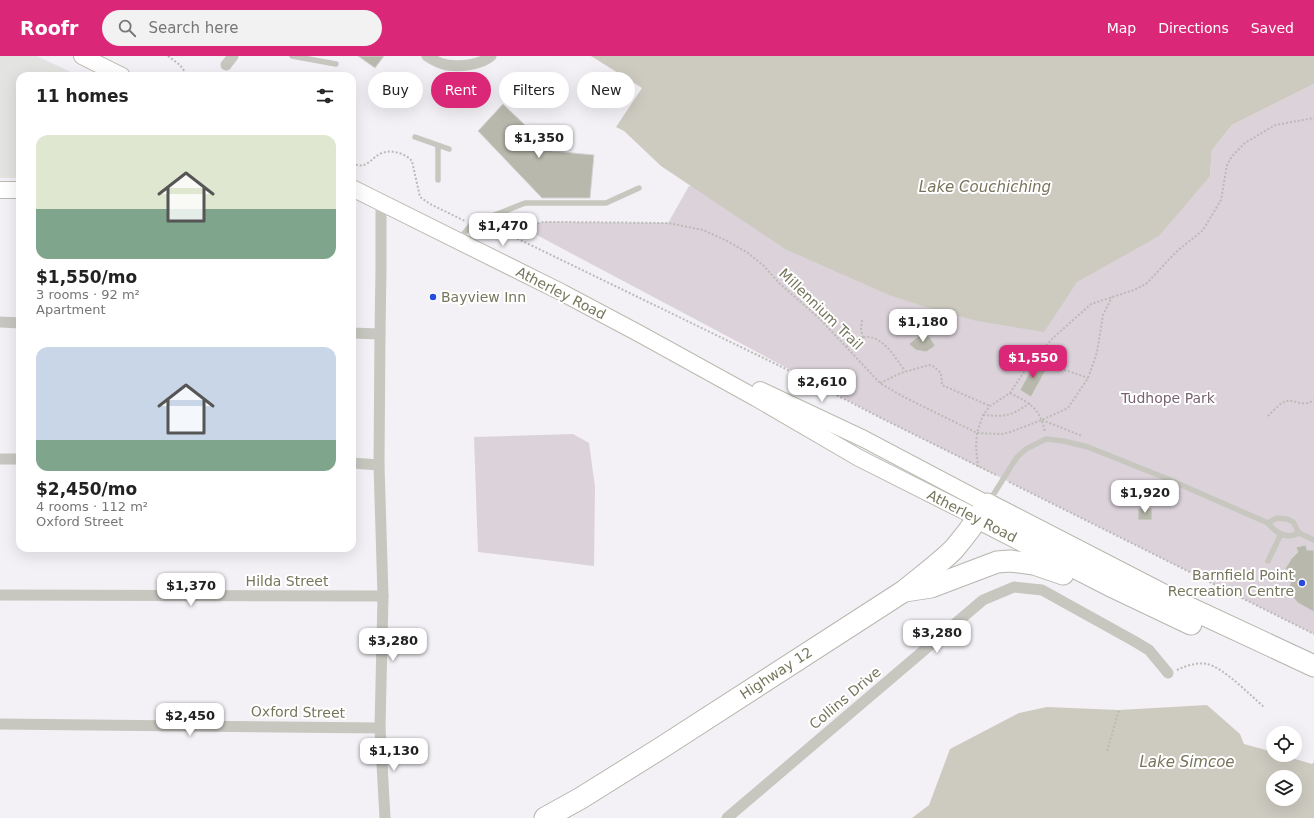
<!DOCTYPE html>
<meta charset="utf-8">
<style>
:root{--surface:#fff;--page:#f2f2f2;--text:#222;--muted:#767676;--accent:#db2777}
body{margin:0;font-family:"DejaVu Sans",sans-serif;background:var(--page);color:var(--text);height:100vh;display:flex;flex-direction:column;font-size:15px;white-space:nowrap}
*{box-sizing:border-box;margin:0}
p{font-size:13px;color:var(--muted)}
.icon{flex:none;width:22px;height:22px;fill:none;stroke:currentColor;stroke-width:2;stroke-linecap:round;stroke-linejoin:round}
.map{position:relative;flex:1;overflow:hidden}
.drawer{position:absolute;left:16px;top:16px;width:340px;height:480px;display:flex;flex-direction:column;background:var(--surface);border-radius:12px;box-shadow:0 4px 16px #0002}
.drawer>*{flex:none}
.hud{position:absolute;left:368px;top:16px;width:380px;height:36px;display:flex;gap:8px}
.controls{position:absolute;left:1266px;top:670px;display:grid;gap:8px}
.controls a{display:grid;place-items:center;width:36px;height:36px;border-radius:50%;background:var(--surface);box-shadow:0 4px 16px #0002;font-size:20px}
.price{position:absolute;translate:-50% -34px;padding:0 9px;border-radius:8px;background:#fff;color:#222;font-size:13px;line-height:26px;filter:drop-shadow(0 1px 2px #0008)}
.price::after{content:'';position:absolute;left:50%;top:24px;width:12px;height:9px;margin-left:-6px;background:inherit;clip-path:polygon(0 0,100% 0,50% 100%)}
.price.current{background:var(--accent);color:#fff}
ul{padding:0;list-style:none}
li{display:grid;align-content:center;gap:8px;height:212px;padding:0 20px}
li span{display:grid;place-items:center;height:124px;border-radius:12px;color:#555}
li>.icon{margin-inline-start:auto}
span .icon{width:72px;height:72px;fill:#fffc;stroke-width:1}
li b{font-size:17px}
h2{display:flex;justify-content:space-between;align-items:center;height:48px;padding:0 20px;font-size:17px}
.tag{padding:0 14px;border-radius:18px;background:var(--surface);box-shadow:0 4px 16px #0002;font-size:14px;line-height:36px}
.tag.current{background:var(--accent);color:#fff}
header{display:flex;align-items:center;gap:24px;box-sizing:border-box;height:56px;padding:0 20px;background:var(--accent);color:#fff}
header strong{font-size:19px}
nav{display:flex;gap:22px;margin-inline-start:auto;font-size:14px}
.search{width:280px;height:36px;background:var(--page);display:flex;align-items:center;gap:10px;box-sizing:border-box;padding:0 14px;border-radius:22px;color:var(--muted);font-size:15px}
.map>svg:first-child{display:block}
.built{fill:#e3e3e2}
.green{fill:#dcd2da}
.water{fill:#cdcbc0;fill-rule:evenodd}
.building{fill:#b8b8ac;stroke:#d5d4d6}
.lines{fill:none;stroke-linecap:round;stroke-linejoin:round}
.secondary-casing{stroke:#babab0;stroke-width:18}
.highway-casing{stroke:#b6b6af;stroke-width:23}
.path{stroke:#bbbbb6;stroke-width:2;stroke-dasharray:2 2;stroke-linecap:butt}
.lane{stroke:#c7c7c0;stroke-width:5.5}
.street{stroke:#c7c7c0;stroke-width:11}
.secondary{stroke:#fff;stroke-width:16}
.highway{stroke:#fff;stroke-width:21}
.poi-dot{fill:#284add;stroke:#fff;stroke-width:1.5}
.labels{text-anchor:middle;stroke-width:4;stroke-linejoin:round;paint-order:stroke}
.street-label{font-size:14px;fill:#76765d;stroke:#fff}
.poi-label{font-size:14px;fill:#76765d;stroke:#fff;text-anchor:start}
.park-label{font-size:14px;fill:#796371;stroke:#fff}
.water-label{font-size:15px;font-style:italic;fill:#78735b;stroke:#fff}
</style>
<header>
<strong>Roofr</strong>
<div class="search"><svg class="icon" aria-label="search" viewBox="0 0 24 24"><circle cx="10" cy="10" r="6"/><path d="M15 15l6 6"/></svg>Search here</div>
<nav><a>Map</a><a>Directions</a><a>Saved</a></nav>
</header>
<div class="map">
<svg width="1314" height="762" viewBox="0 0 1314 762">
<rect width="100%" height="100%" fill="#f3f1f5"/>
<polygon class="built" points="0,0 37,0 79,20 20,20 20,122 0,122"/>
<g class="green">
<polygon points="1314,28 1314,578 881,362 533,177 510,179 531,169 543,166 668,167 689,130 940,154 1210,120 1212,94 1232,69"/>
<polygon points="573,378 589,387 595,431 594,510 478,496 474,381"/>
</g>
<g class="water">
<polygon points="591,0 1314,0 1314,28 1232,69 1212,94 1210,120 1159,180 1077,226 1044,276 977,265 926,251 889,239 785,193 661,110 624,75 616,71 642,32"/>
<path d="M1207,649L1240,678L1244,688L1273,696V699H1282L1312,708L1314,706V762H912L929,749L950,693L1019,657L1047,651L1119,654ZM1273,721H1295V743H1273Z"/>
</g>
<g class="building">
<polygon points="358,0 384,0 375,12"/>
<polygon points="503,48 552,95 594,99 590,142 542,142 478,75"/>
<polygon points="923,278 930,281 935,290 926,296 916,294 909,288 916,282"/>
<polygon points="1035,306 1047,312 1031,341 1020,334"/>
<rect x="1138" y="452" width="14" height="12"/>
<polygon points="1306,489 1307,494 1314,494 1314,556 1298,547 1291,539 1289,531 1292,523 1289,522 1293,516 1285,513 1291,503 1298,496 1296,491"/>
</g>
<g class="lines">
<g class="secondary-casing">
<g id="secondary">
<polyline points="82,0 122,20"/>
<polyline points="352,132 561,236 640,278 756,342 859,402 978,462"/>
<polyline points="0,134 20,134"/>
<polyline points="760,334 864,383 987,448"/>
</g>
</g>
<g class="highway-casing">
<g id="highway">
<polyline points="978,462 1109,529 1191,568"/>
<polyline points="905,535 931,531 997,506 1010,505 1034,508 1063,518"/>
<path d="M545,762L581,742L661,692L904,535C921,521 939,508 954,493C966,479 977,464 987,448L1181,548L1314,610"/>
</g>
</g>
<g class="path">
<polyline points="168,0 180,9 188,20"/>
<path d="M352,107C367,115 371,101 382,97C392,93 406,98 412,105L420,141L430,148L465,165"/>
<polyline points="481,173 493,178 510,179 531,169 543,166 560,166 668,167 703,174 725,184 748,197 764,210 779,227 819,262 880,327 902,340 977,377 1002,378 1010,376 1042,364 1068,352 1088,322 1092,311 1097,296 1103,259 1112,241"/>
<polyline points="510,179 782,311 881,362 996,419"/>
<polyline points="862,264 861,273 863,282"/>
<path d="M846,291C851,288 855,284 860,282C881,275 895,302 905,315"/>
<polyline points="1034,303 1088,322"/>
<polyline points="880,327 901,317 929,309 933,310 941,317 942,329 990,350"/>
<path d="M1010,337C1031,348 1040,352 1045,376"/>
<path d="M983,359C1006,361 1011,360 1030,347"/>
<path d="M1268,360C1273,355 1280,347 1286,345C1296,343 1302,352 1314,344"/>
<polyline points="1042,364 1082,380"/>
<polyline points="978,411 976,391 977,377 983,359 990,350 1010,337 1028,310 1052,283 1091,248 1134,234 1146,228 1176,196 1203,174 1221,144 1227,109 1232,100 1245,87 1275,69 1314,62"/>
<polyline points="1009,426 1314,578"/>
<path d="M1177,614C1186,610 1196,606 1207,608C1223,611 1251,640 1264,651"/>
<polyline points="1107,695 1119,654"/>
</g>
<g class="lane">
<polyline points="292,0 336,8"/>
<polyline points="415,81 449,93"/>
<polyline points="438,124 438,90"/>
<polyline points="459,183 472,168 525,147 606,147 639,132"/>
<polyline points="990,444 1017,401 1026,393 1046,383 1063,385 1088,391 1163,421 1268,467 1277,462 1287,463 1293,466 1299,477 1314,484"/>
<path d="M1268,467C1276,477 1286,484 1299,477"/>
<polyline points="1268,505 1281,478"/>
</g>
<g class="street">
<path d="M427,0C433,4 440,8 447,9C460,11 481,9 491,0"/>
<polyline points="226,9 233,0"/>
<polyline points="381,146 381,212 380,278 379,409 383,540 380,672 385,762"/>
<polyline points="0,266 20,267"/>
<polyline points="352,277 380,278"/>
<polyline points="0,403 20,403"/>
<polyline points="352,407 379,409"/>
<polyline points="0,539 383,540"/>
<polyline points="0,668 380,672"/>
<polyline points="727,762 983,544 1014,531 1042,534 1134,585 1149,594 1168,617"/>
</g>
<use href="#secondary" class="secondary"/>
<use href="#highway" class="highway"/>
</g>
<g class="poi-dot">
<circle cx="433" cy="241" r="4"/>
<circle cx="1302" cy="527" r="4"/>
</g>
<g class="labels">
<g class="street-label">
<text transform="translate(561 237) rotate(27)" y="5">Atherley Road</text>
<text transform="translate(821 253) rotate(44)" y="5">Millennium Trail</text>
<text transform="translate(972 460) rotate(27)" y="5">Atherley Road</text>
<text x="287" y="530">Hilda Street</text>
<text transform="translate(776 617) rotate(-33)" y="5">Highway 12</text>
<text transform="translate(845 642) rotate(-40)" y="5">Collins Drive</text>
<text transform="translate(298 656) rotate(1)" y="5">Oxford Street</text>
</g>
<g class="poi-label">
<text x="441" y="246">Bayview Inn</text>
<text x="1294" y="524" text-anchor="end">Barnfield Point<tspan x="1294" dy="16">Recreation Centre</tspan></text>
</g>
<g class="park-label">
<text x="1168" y="347">Tudhope Park</text>
</g>
<g class="water-label">
<text x="985" y="136">Lake Couchiching</text>
<text x="1187" y="711">Lake Simcoe</text>
</g>
</g>
</svg>
<div class="controls">
<a><svg class="icon" aria-label="locate" viewBox="0 0 24 24"><circle cx="12" cy="12" r="6"/><path d="M12 2v4M12 18v4M2 12h4M18 12h4"/></svg></a>
<a><svg class="icon" aria-label="layers" viewBox="0 0 24 24"><path d="M12 4l9 5-9 5-9-5zM3 14l9 5 9-5"/></svg></a>
</div>
<b class="price" style="left:539px;top:103px">$1,350</b>
<b class="price" style="left:503px;top:191px">$1,470</b>
<b class="price" style="left:923px;top:287px">$1,180</b>
<b class="price current" style="left:1033px;top:323px">$1,550</b>
<b class="price" style="left:822px;top:347px">$2,610</b>
<b class="price" style="left:1145px;top:458px">$1,920</b>
<b class="price" style="left:191px;top:551px">$1,370</b>
<b class="price" style="left:937px;top:598px">$3,280</b>
<b class="price" style="left:393px;top:606px">$3,280</b>
<b class="price" style="left:190px;top:681px">$2,450</b>
<b class="price" style="left:394px;top:716px">$1,130</b>
<div class="hud">
<a class="tag">Buy</a>
<a class="tag current">Rent</a>
<a class="tag">Filters</a>
<a class="tag">New</a>
</div>
<section class="drawer">
<h2>11 homes<svg class="icon" aria-label="filters" viewBox="0 0 24 24"><path d="M4 7h16M4 17h16"/><circle cx="9" cy="7" r="2"/><circle cx="15" cy="17" r="2"/></svg></h2>
<ul>
<li><span style="background:linear-gradient(#dfe7d0 60%,#7fa58c 0)"><svg class="icon" aria-label="home" viewBox="0 0 24 24"><path d="M3 11l9-7 9 7M6 9v11h12V9"/></svg></span><div><b>$1,550/mo</b><p>3 rooms · 92 m²</p><p>Apartment</p></div></li>
<li><span style="background:linear-gradient(#c9d6e8 75%,#7fa58c 0)"><svg class="icon" aria-label="home" viewBox="0 0 24 24"><path d="M3 11l9-7 9 7M6 9v11h12V9"/></svg></span><div><b>$2,450/mo</b><p>4 rooms · 112 m²</p><p>Oxford Street</p></div></li>
</ul>
</section>
</div>
